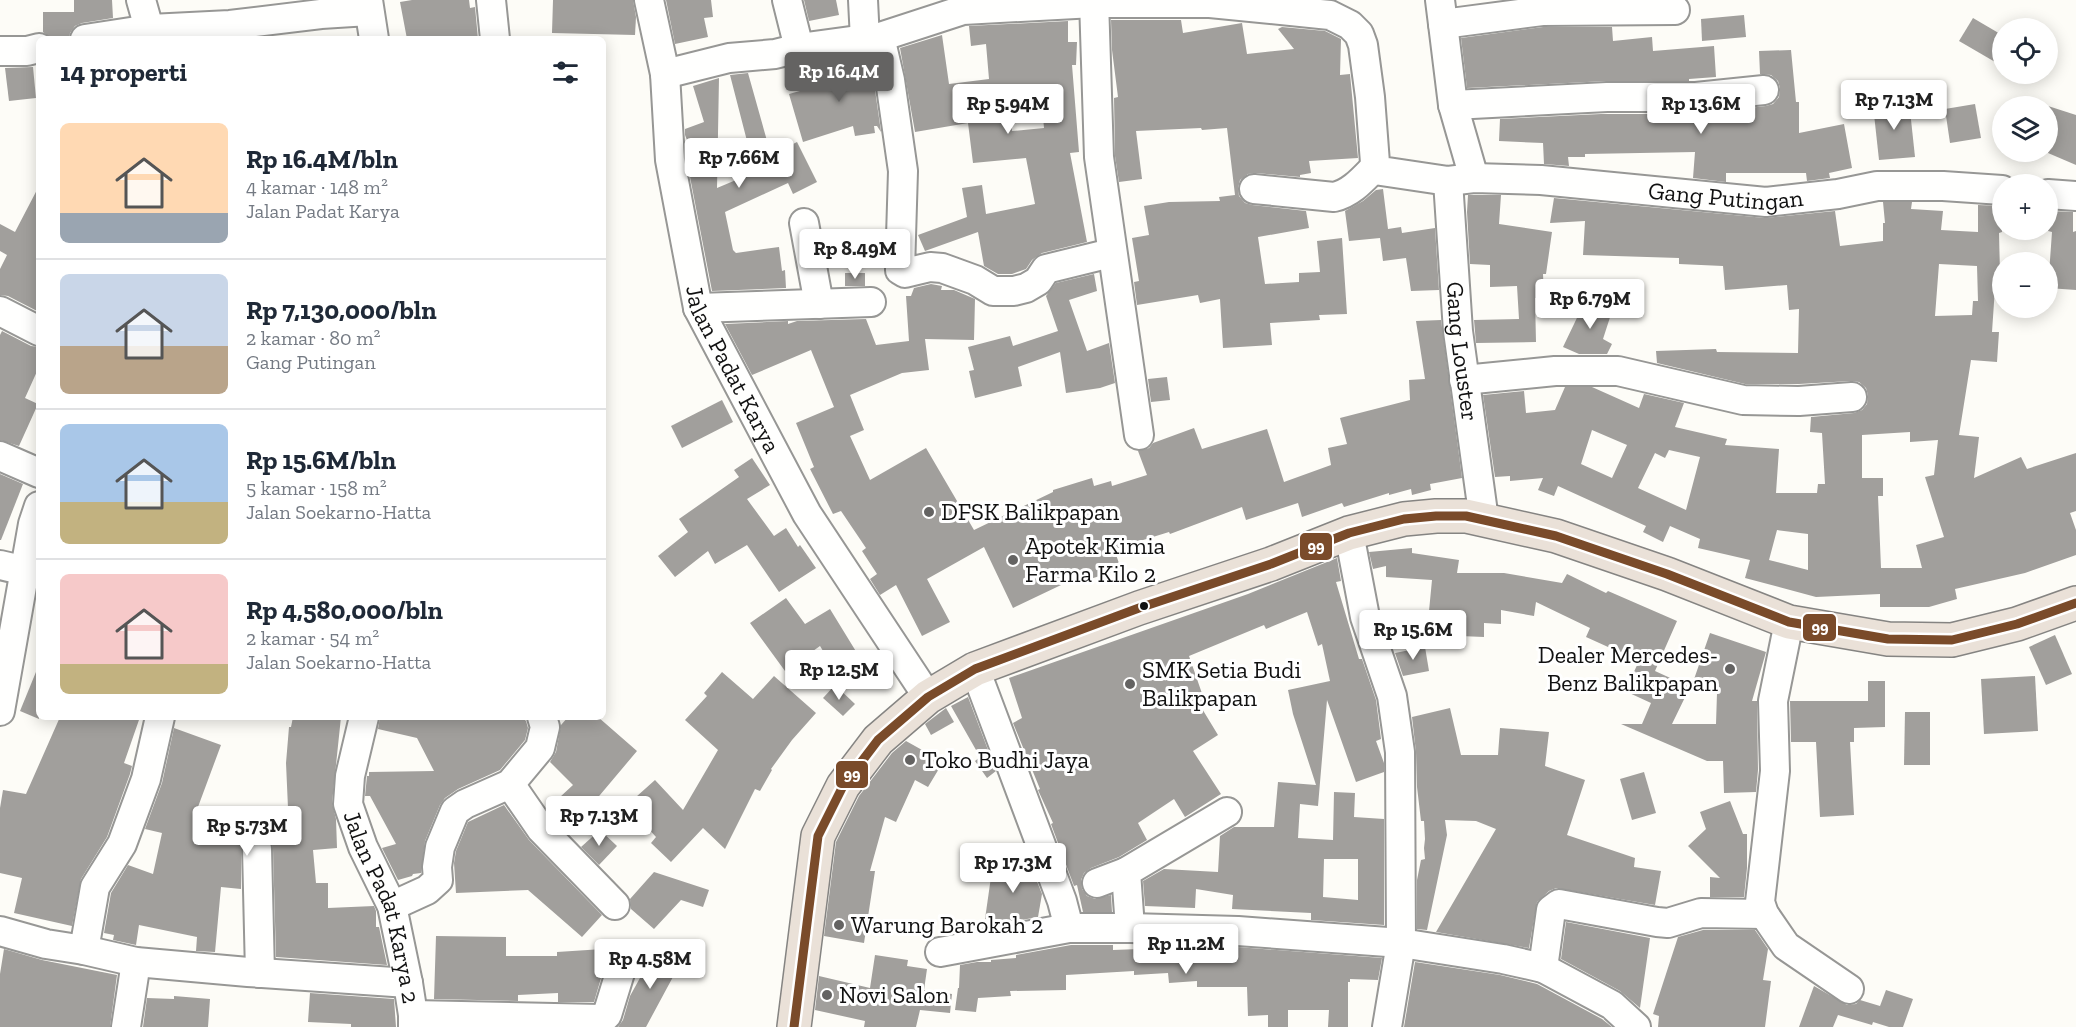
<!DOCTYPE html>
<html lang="id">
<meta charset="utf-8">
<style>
:root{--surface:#fff;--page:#f6f6f7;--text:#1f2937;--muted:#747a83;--line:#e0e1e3;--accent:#646362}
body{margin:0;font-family:"Zilla Slab",serif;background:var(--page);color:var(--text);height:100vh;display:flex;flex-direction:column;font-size:22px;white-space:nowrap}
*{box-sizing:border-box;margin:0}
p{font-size:20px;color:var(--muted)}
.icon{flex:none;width:33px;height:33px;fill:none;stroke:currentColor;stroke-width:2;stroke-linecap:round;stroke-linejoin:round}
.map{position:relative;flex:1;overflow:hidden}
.panel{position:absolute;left:36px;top:36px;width:570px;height:684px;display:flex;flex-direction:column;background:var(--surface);border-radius:9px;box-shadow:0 3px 15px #0003}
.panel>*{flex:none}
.buttons{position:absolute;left:1992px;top:18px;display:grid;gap:12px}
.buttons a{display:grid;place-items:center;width:66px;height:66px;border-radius:50%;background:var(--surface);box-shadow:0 3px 15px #0003;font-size:30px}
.price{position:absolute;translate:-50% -51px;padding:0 14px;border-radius:6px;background:#fff;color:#222;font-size:20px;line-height:39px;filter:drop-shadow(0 2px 3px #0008)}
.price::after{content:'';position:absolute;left:50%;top:36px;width:18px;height:14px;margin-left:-9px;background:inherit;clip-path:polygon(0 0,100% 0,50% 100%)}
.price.current{background:var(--accent);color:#fff}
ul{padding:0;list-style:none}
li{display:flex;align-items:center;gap:18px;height:150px;padding:0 24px}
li+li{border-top:2px solid var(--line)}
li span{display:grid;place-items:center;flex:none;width:168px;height:120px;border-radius:9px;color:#555}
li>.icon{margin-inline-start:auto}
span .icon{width:72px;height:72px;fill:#fffc;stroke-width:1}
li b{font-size:26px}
h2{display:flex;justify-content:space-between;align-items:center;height:72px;padding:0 24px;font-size:26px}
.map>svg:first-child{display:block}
.building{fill:#a19f9c;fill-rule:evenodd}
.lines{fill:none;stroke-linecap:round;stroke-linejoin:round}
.minor-casing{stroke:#979795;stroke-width:32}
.highway-casing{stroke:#858482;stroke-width:36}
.minor{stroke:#fffffe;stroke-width:28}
.highway{stroke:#eae1d8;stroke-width:33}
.bus-1-casing{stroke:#fff;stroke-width:14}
.bus-1{stroke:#7a4b2a;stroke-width:9}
.poi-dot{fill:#646362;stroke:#fff;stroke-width:2}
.bus-dot{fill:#111;stroke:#fff;stroke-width:2}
.labels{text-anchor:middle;stroke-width:6;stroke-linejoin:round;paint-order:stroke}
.street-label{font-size:24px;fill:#111;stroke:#fff}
.poi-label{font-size:24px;fill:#111;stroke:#fff;text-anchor:start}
.line-badge{stroke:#fff;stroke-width:2}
.badge-label{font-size:16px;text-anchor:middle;font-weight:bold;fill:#fff}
</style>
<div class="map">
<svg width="2076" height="1027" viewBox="0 0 2076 1027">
<rect width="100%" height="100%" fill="#fdfcf7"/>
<g class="building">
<polygon points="74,0 112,0 113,18 82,23 75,26 70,33 69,39 52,39 43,32 43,12 74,12"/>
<polygon points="412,0 469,0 470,8 475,7 478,39 407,39 400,2"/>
<polygon points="553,0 633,0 636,17 635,35 552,33"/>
<polygon points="666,0 711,0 713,17 704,18 708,37 675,44"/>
<polygon points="804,0 836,0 839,15 809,21"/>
<polygon points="1744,15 1746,37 1702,41 1701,19"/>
<polygon points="1973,18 2002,35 2002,66 1959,41"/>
<polygon points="1111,20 1181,20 1183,33 1242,23 1247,54 1294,49 1278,29 1282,27 1325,31 1341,39 1340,75 1350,74 1358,158 1309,161 1311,173 1300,175 1300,177 1256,173 1248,174 1240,180 1238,188 1239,196 1245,203 1252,205 1306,211 1309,228 1258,237 1265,284 1299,282 1299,273 1320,272 1317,241 1342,238 1347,314 1319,315 1320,320 1270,323 1272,345 1223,348 1220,299 1200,303 1198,295 1137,305 1134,282 1139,281 1132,238 1149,235 1144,206 1169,202 1220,201 1219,197 1235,195 1227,128 1202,130 1201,128 1136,131 1142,179 1119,182 1115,156 1114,98 1118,97 1112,50"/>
<path d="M1068,21V42H1077L1076,65H1072L1079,152L1070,153L1087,242L1042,253L1032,260L1026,269L1012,274H998L984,266L978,232L925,251L918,235L967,217L962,188L982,185L986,214L1035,204L1026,158L973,163L968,123L915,132L900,48L942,35L949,84L989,79L986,44L971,46L969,26ZM1041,95L1044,128L1012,131L1009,100Z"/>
<polygon points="1543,27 1612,27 1613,41 1652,37 1653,51 1714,46 1716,77 1689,79 1689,81 1606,81 1467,88 1461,38"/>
<polygon points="1791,50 1796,102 1799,102 1799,133 1844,124 1852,168 1829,173 1830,178 1807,181 1806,173 1726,173 1726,182 1693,178 1695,152 1585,154 1585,157 1568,157 1569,166 1544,164 1543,143 1499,141 1500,119 1601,114 1732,114 1731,110 1766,106 1773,104 1779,97 1780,88 1778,81 1771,75 1760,74 1759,51"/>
<polygon points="867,56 874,83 881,132 877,126 874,126 875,133 855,136 853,126 803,142 789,94 807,89 805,84 848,72 846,58"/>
<polygon points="33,67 36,98 9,101 5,68"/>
<polygon points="748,73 771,155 797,142 817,182 793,194 788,183 725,212 733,250 736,253 779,247 782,271 785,270 786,288 712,291 690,177 701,175 685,135 685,129 704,122 693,86 719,78 717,188 755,172 730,75"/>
<polygon points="1909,101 1915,157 1879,160 1873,105"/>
<polygon points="1975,104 1981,138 1950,143 1945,109"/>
<polygon points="2048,106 2076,115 2076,165 2048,153"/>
<polygon points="39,186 39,312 8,296 0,295 0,269 7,255 0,251 0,224 15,232"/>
<polygon points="1383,189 1388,229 1401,227 1402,233 1435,228 1439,290 1411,291 1406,258 1383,261 1380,238 1349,241 1345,211 1363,201 1376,190"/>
<polygon points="1468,195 1501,195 1499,224 1552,232 1546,274 1543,274 1544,298 1535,298 1536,342 1476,343 1474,320 1519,319 1517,286 1490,287 1490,265 1470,264 1467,212"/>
<path d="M1554,198L1765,218L1835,211L1840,246L1883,241V223H1885L1883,202H1912L1911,209L1943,211L1941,230L1978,232V205L2002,206V232L1999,233L2000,273H1996L1992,332H1999L1997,362L1971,360L1959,435L1979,437L1974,478L2021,457L2027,469L2076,453V511L2070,513L2076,530V555L2025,573L1955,589L1957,599L1929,607H1880V594L1816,597L1745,578L1750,560L1698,548L1700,539L1670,526L1663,542L1643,532L1646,526L1558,486L1554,496L1538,490L1543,478L1510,481V476L1495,477L1483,395L1524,391L1526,413L1555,410L1565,387H1592L1639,408L1644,394L1684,403L1675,427L1727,439L1725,445L1779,449L1776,493H1817L1818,484H1825L1822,433L1810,432L1811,417L1854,413L1862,410L1867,404L1868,395L1866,388L1859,382L1851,381L1799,384H1745L1657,363L1656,351L1716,349L1717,352L1798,353L1799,309L1789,310L1787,285L1725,290L1723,266L1679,264V258L1583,255L1585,221L1550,223ZM1939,264L1977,266L1978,301H1973L1972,315L1935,316ZM1592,430L1627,445L1612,478L1581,464ZM1910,432V442L1938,440L1934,475L1925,477L1944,537L1916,545L1922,568H1881L1878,496H1883V478H1862V435ZM1669,450L1700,457L1686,510L1638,488L1655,453L1665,458ZM1777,530L1808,534V570L1769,560Z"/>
<polygon points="2048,211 2073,212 2073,232 2076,231 2076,290 2048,288 2052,232 2048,231"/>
<polygon points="884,240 884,262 857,265 854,244"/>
<rect x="845" y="273" width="20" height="13"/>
<polygon points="1094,274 1097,291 1069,300 1087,351 1109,343 1115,383 1100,388 1066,393 1060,352 1018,367 1022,386 975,398 969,371 974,370 968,347 1010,336 1013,346 1058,331 1046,296 1056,283"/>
<polygon points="931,284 942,286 941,290 954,290 975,299 974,340 925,339 929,370 902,373 850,395 864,430 850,436 870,480 926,448 974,530 1053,492 1053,490 1092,478 1094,486 1111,481 1112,486 1147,475 1138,451 1149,448 1153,443 1194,428 1202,449 1267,429 1284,482 1331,465 1328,448 1347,444 1340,418 1410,400 1409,380 1425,379 1416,321 1441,320 1462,478 1430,484 1431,490 1412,495 1411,489 1389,495 1389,493 1344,507 1342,503 1302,517 1298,503 1246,520 1242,507 1170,534 1169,532 1114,549 1121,569 1081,582 1080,576 1013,608 984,547 927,579 950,622 922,636 896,585 880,595 870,579 877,574 862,551 866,548 841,511 833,514 810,469 814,467 796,423 834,407 811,350 752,375 725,324 788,321 788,324 797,321 866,319 876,345 909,341 906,296 911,296 914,288"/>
<polygon points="1586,299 1613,308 1603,339 1612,344 1607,354 1579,354 1563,347"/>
<polygon points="2,331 31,346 39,347 39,367 25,398 38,404 19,446 0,440 0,335"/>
<polygon points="1167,377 1170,400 1151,402 1148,379"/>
<polygon points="722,400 733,422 682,448 671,426"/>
<polygon points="752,458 770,485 747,499 774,536 786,528 798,547 800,545 816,568 779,592 747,545 715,564 708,551 675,577 658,556 688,532 679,519 739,477 734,470"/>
<polygon points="0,474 23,484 1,540 0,540"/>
<polygon points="1412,548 1412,553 1459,560 1457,573 1504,573 1562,583 1567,574 1606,593 1608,591 1677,621 1655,671 1690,687 1672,724 1716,724 1717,693 1692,685 1710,633 1766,652 1752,701 1757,701 1758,770 1756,792 1724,793 1723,761 1707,761 1621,724 1642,724 1651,703 1625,691 1639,661 1586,637 1590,628 1536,602 1534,616 1501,610 1501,624 1484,623 1484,637 1460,636 1460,614 1429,611 1432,580 1386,577 1386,566 1373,569 1369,552"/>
<path d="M1337,558L1341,581L1336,582L1359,659H1362L1376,700L1381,739L1376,741L1384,763V772L1356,782L1327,700L1318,806L1300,804L1298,838L1333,840L1334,792L1355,793L1354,817L1384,819V925L1311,920V913L1232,909L1233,895L1196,889L1195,908L1145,906L1143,881L1164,869L1218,872L1220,836L1234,827H1274L1278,782L1316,785L1293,714L1288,690L1330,681L1322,644L1318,646L1307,612L1266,629L1264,625L1189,656L1206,705L1201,707L1218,735L1193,751L1221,794L1185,817L1174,799L1138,823L1147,840L1119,857L1091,868L1084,873L1081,880L1082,889L1087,896L1095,899L1111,895L1112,912H1083L1077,885L1074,886L1051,824L1053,823L1038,790L1040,789L1013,723L1022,718L1009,678L1248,594ZM1324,859H1358V900L1323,897Z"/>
<polygon points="786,598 805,624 830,609 868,671 844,685 820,646 785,671 750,623"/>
<polygon points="2055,635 2072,674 2046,685 2029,647"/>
<polygon points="1425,647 1429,671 1403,676 1395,653"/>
<polygon points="38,667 39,667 39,719 20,711"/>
<polygon points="722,672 753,699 774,676 816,713 792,740 771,769 772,770 760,791 755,789 725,849 703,828 671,862 651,843 656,837 627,805 655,780 683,810 718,750 685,720 707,696 704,693"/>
<polygon points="2035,676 2038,731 1984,734 1981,679"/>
<polygon points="1868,681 1885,681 1885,727 1854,728 1854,742 1850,742 1854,815 1820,817 1816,742 1791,742 1790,701 1868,701"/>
<polygon points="835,685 855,704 843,716 823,698"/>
<polygon points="968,697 996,771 987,778 975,761 980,757 951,706"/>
<polygon points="946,708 954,722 931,735 925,724"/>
<polygon points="1450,708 1461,755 1498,755 1500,728 1549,732 1545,766 1585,780 1567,835 1635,858 1634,867 1661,871 1655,905 1556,888 1549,891 1537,902 1529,948 1436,932 1496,829 1476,821 1445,820 1447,835 1427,930 1417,929 1417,880 1421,860 1425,859 1424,848 1425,839 1424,821 1421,821 1417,787 1416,752 1412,717"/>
<polygon points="1905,712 1930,712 1930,765 1904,765"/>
<polygon points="60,717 140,717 124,763 132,766 130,774 107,837 81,879 72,926 14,913 22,878 0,873 0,808 3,790 26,794"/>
<polygon points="293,717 341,717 332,803 336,819 337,848 313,850 316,883 328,883 328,908 374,906 376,911 376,927 379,927 387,965 276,957 273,849 271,840 265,835 257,833 249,835 242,842 241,849 241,889 221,887 215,952 196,951 197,937 139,925 136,945 113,940 114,935 104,933 111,893 128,865 153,874 162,833 145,829 162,783 174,728 221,745 195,815 201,816 198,828 258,829 257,810 288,808 286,763 289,727 291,727"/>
<polygon points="380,717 522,717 526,721 528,728 525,740 500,770 458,789 445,798 440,805 425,841 421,873 413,874 412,876 398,880 382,848 396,844 370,796 365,796 367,776 369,776 369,772 434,771 417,738 378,729"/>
<polygon points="568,717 598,717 637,751 568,833 547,809 573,785 550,762 556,752 561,725"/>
<polygon points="906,741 940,760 940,767 928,787 915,780 896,822 885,817 870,871 875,871 864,943 824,936 836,842 859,796 892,753"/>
<polygon points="1644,772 1656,813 1632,820 1620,779"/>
<polygon points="1730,801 1743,834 1747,834 1747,868 1744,897 1710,897 1710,877 1720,878 1688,846 1706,829 1700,812"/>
<polygon points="504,805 529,840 602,915 582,937 528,890 456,893 454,863 456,851 468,822"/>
<polygon points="600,830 617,846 599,865 581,847"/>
<polygon points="993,863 1032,869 1042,894 1038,917 1011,922 985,919"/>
<polygon points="654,872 709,890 703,907 681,900 654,929 631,909 630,899"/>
<polygon points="1566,922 1650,938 1640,1008 1620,991 1561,959"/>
<polygon points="1703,930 1755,930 1768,949 1763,980 1771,981 1765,1027 1658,1027 1659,1016 1653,1014 1678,937"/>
<polygon points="436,936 506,937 506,956 557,956 557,952 603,949 604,968 594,1002 558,1002 558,993 518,995 518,1001 434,999"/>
<polygon points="1071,945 1113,945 1113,950 1166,948 1166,945 1190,946 1190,953 1227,952 1227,947 1237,947 1382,958 1378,980 1350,979 1350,982 1348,982 1348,1027 1328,1027 1329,1010 1288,1010 1288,1027 1268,1027 1268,1015 1248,1016 1247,987 1197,987 1197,981 1169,983 1168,973 1134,975 1134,971 1066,975 1066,990 1010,991 1011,996 978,998 976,1012 955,1010 958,988 959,988 960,965 977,962 991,962 991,960 1016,958 1016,955"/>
<polygon points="4,949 42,960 117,975 110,1027 0,1027 0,974"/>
<polygon points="656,949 681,962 646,1027 618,1027 623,1020 630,996"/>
<polygon points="875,955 908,960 907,966 927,969 924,990 952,994 950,1013 920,1010 916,1027 864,1027 865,1021 815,1010 819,976 870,988"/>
<polygon points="1415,962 1500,975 1537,984 1602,1019 1612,1027 1404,1027"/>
<polygon points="1814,986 1847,1005 1856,1004 1860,1000 1880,1006 1886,990 1913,999 1903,1027 1889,1027 1873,1022 1872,1025 1838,1015 1833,1027 1799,1027"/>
<polygon points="310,993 394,999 396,1027 351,1027 351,1024 308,1022"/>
<polygon points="174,996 210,999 208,1027 143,1027 147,998 174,999"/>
</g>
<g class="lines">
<g class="minor-casing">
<g id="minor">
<polyline points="141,0 152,39"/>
<polyline points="368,0 374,39"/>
<polyline points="491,0 495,39"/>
<path id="s1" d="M649,0L665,74L670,160L698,308L807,514L928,697"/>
<polyline points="787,0 799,48"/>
<polyline points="863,0 865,40"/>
<polyline points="1094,0 1099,157 1139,435"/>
<polyline points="1440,0 1443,24 1542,11 1675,10"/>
<polyline points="1443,24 1453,105 1474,178"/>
<polyline points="880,37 890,80 903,171 900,270 905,273 930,267 942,268 975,280 993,291 1014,291 1026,288 1038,281 1046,269 1111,253"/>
<polyline points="85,39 150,29 230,25 321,14 369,11"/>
<polyline points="0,51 27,51 39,48"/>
<path id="s2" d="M665,74L729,58L775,54L799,48L880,37L963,10L1094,3H1210L1330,15L1350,25L1359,34L1363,45L1370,97L1375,163L1378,169L1381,171L1448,181L1474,178L1541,180L1766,202L1838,194L1877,186H1943L2002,190"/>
<polyline points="1453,105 1607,97 1696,97 1764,90"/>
<path id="s3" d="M1448,181L1458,331L1484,520"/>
<path d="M1254,189L1334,197C1352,193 1364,178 1376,166"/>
<polyline points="2048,194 2076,196"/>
<polyline points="804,223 819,304"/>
<polyline points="698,308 871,302"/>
<polyline points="0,311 39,331"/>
<polyline points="1464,380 1555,371 1618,371 1743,400 1799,401 1852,397"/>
<polyline points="0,456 39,473"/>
<polyline points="1349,533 1365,617 1392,696 1400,752 1401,943 1387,1027"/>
<polyline points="0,565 39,574"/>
<polyline points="1789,622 1773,701 1775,771 1760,902 1764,914 1786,946 1849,989"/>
<polyline points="975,669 1062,901 1069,928"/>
<polyline points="0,711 33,524 39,506"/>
<path id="s4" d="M364,717L350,776L348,804L363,847L392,906L408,983L413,1015V1027"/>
<polyline points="510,784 541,829 615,905"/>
<polyline points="257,849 260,973"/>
<polyline points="1097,883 1126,872"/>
<polyline points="392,906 427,890 438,880 437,867 440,847 455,811 465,804 510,784 540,748 545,727 542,717"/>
<polyline points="1130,928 1126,872 1227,812"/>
<polyline points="0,931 46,944 84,950 136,962 248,972 408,983"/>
<polyline points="84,950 95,887 122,844 146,779 160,717"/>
<polyline points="940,952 1069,928 1130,928 1238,931 1401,943 1503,959 1543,968 1612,1005 1636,1027"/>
<polyline points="1543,968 1551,910 1559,904 1657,922 1668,923 1701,913 1764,914"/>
<polyline points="413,1015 601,1019 607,1015 623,963"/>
<polyline points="126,1027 136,962"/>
</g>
</g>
<g class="highway-casing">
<polyline id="highway" points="794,1027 818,836 843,786 878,740 928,697 975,669 1139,608 1271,564 1349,533 1404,519 1436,516 1466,516 1556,536 1667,574 1789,622 1888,639 1952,640 2017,624 2076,603"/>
</g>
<use href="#minor" class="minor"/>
<use href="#highway" class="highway"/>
<g class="bus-1-casing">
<polyline id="bus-1" points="794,1027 818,836 843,786 878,740 928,697 975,669 1139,608 1271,564 1349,533 1404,519 1436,516 1466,516 1556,536 1667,574 1789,622 1888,639 1952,640 2017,624 2076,603"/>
</g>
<use href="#bus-1" class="bus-1"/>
</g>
<g class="poi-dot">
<circle cx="929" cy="512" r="6"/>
<circle cx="1013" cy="560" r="6"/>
<circle cx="1730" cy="669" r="6"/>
<circle cx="1130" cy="684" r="6"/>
<circle cx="910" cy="760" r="6"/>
<circle cx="839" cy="925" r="6"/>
<circle cx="827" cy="995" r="6"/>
</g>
<circle class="bus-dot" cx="1144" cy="606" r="5"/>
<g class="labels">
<g class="street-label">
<text dy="8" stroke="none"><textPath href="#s2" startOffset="1196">Gang Putingan</textPath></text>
<text dy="8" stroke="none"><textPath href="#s3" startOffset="171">Gang Louster</textPath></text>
<text dy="8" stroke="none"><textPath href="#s1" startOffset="382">Jalan Padat Karya</textPath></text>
<text dy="8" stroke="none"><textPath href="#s4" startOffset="198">Jalan Padat Karya 2</textPath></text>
</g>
<g class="poi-label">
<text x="941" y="520">DFSK Balikpapan</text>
<text x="1025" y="554">Apotek Kimia<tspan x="1025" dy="28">Farma Kilo 2</tspan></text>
<text x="1718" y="663" text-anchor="end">Dealer Mercedes-<tspan x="1718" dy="28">Benz Balikpapan</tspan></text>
<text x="1142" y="678">SMK Setia Budi<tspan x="1142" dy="28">Balikpapan</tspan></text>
<text x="922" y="768">Toko Budhi Jaya</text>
<text x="851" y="933">Warung Barokah 2</text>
<text x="839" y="1003">Novi Salon</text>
</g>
</g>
<g class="line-badge">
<rect x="1299" y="532" width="34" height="29" rx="6" fill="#7a4b2a"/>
<rect x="1802" y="613" width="35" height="29" rx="6" fill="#7a4b2a"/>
<rect x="835" y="760" width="34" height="29" rx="6" fill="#7a4b2a"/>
</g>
<g class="badge-label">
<text x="1316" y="552">99</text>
<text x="1820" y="633">99</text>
<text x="852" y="780">99</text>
</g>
</svg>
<div class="buttons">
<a><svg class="icon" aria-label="locate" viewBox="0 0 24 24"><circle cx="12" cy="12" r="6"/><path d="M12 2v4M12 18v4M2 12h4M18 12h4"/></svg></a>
<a><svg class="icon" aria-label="layers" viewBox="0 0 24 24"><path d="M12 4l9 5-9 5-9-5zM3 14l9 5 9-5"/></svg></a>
<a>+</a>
<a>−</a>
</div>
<b class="price current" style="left:839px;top:103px">Rp 16.4M</b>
<b class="price" style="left:1894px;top:131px">Rp 7.13M</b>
<b class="price" style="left:1008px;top:135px">Rp 5.94M</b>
<b class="price" style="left:1701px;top:135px">Rp 13.6M</b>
<b class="price" style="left:739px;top:189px">Rp 7.66M</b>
<b class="price" style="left:855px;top:280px">Rp 8.49M</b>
<b class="price" style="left:1590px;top:330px">Rp 6.79M</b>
<b class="price" style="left:1413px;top:661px">Rp 15.6M</b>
<b class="price" style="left:839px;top:701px">Rp 12.5M</b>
<b class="price" style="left:599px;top:847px">Rp 7.13M</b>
<b class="price" style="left:247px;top:857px">Rp 5.73M</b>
<b class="price" style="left:1013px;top:894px">Rp 17.3M</b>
<b class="price" style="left:1186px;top:975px">Rp 11.2M</b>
<b class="price" style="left:650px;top:990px">Rp 4.58M</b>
<section class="panel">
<h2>14 properti<svg class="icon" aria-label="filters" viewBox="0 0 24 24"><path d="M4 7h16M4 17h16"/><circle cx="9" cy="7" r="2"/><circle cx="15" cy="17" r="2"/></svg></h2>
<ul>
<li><span style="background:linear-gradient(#ffd9b3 75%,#9aa5b1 0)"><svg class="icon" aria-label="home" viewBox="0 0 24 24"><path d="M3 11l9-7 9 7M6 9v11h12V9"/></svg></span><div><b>Rp 16.4M/bln</b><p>4 kamar · 148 m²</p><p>Jalan Padat Karya</p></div></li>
<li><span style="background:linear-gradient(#c9d6e8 60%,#b9a48a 0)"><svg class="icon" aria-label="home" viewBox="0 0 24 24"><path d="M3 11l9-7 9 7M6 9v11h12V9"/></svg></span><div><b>Rp 7,130,000/bln</b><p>2 kamar · 80 m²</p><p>Gang Putingan</p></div></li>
<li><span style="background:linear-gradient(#a9c7e8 65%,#c2b280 0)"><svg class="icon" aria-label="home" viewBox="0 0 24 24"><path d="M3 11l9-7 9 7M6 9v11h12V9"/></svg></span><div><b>Rp 15.6M/bln</b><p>5 kamar · 158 m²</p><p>Jalan Soekarno-Hatta</p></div></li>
<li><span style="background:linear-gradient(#f6c9c9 75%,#c2b280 0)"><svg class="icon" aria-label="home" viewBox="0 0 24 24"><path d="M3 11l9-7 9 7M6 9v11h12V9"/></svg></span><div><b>Rp 4,580,000/bln</b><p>2 kamar · 54 m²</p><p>Jalan Soekarno-Hatta</p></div></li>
</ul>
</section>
</div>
